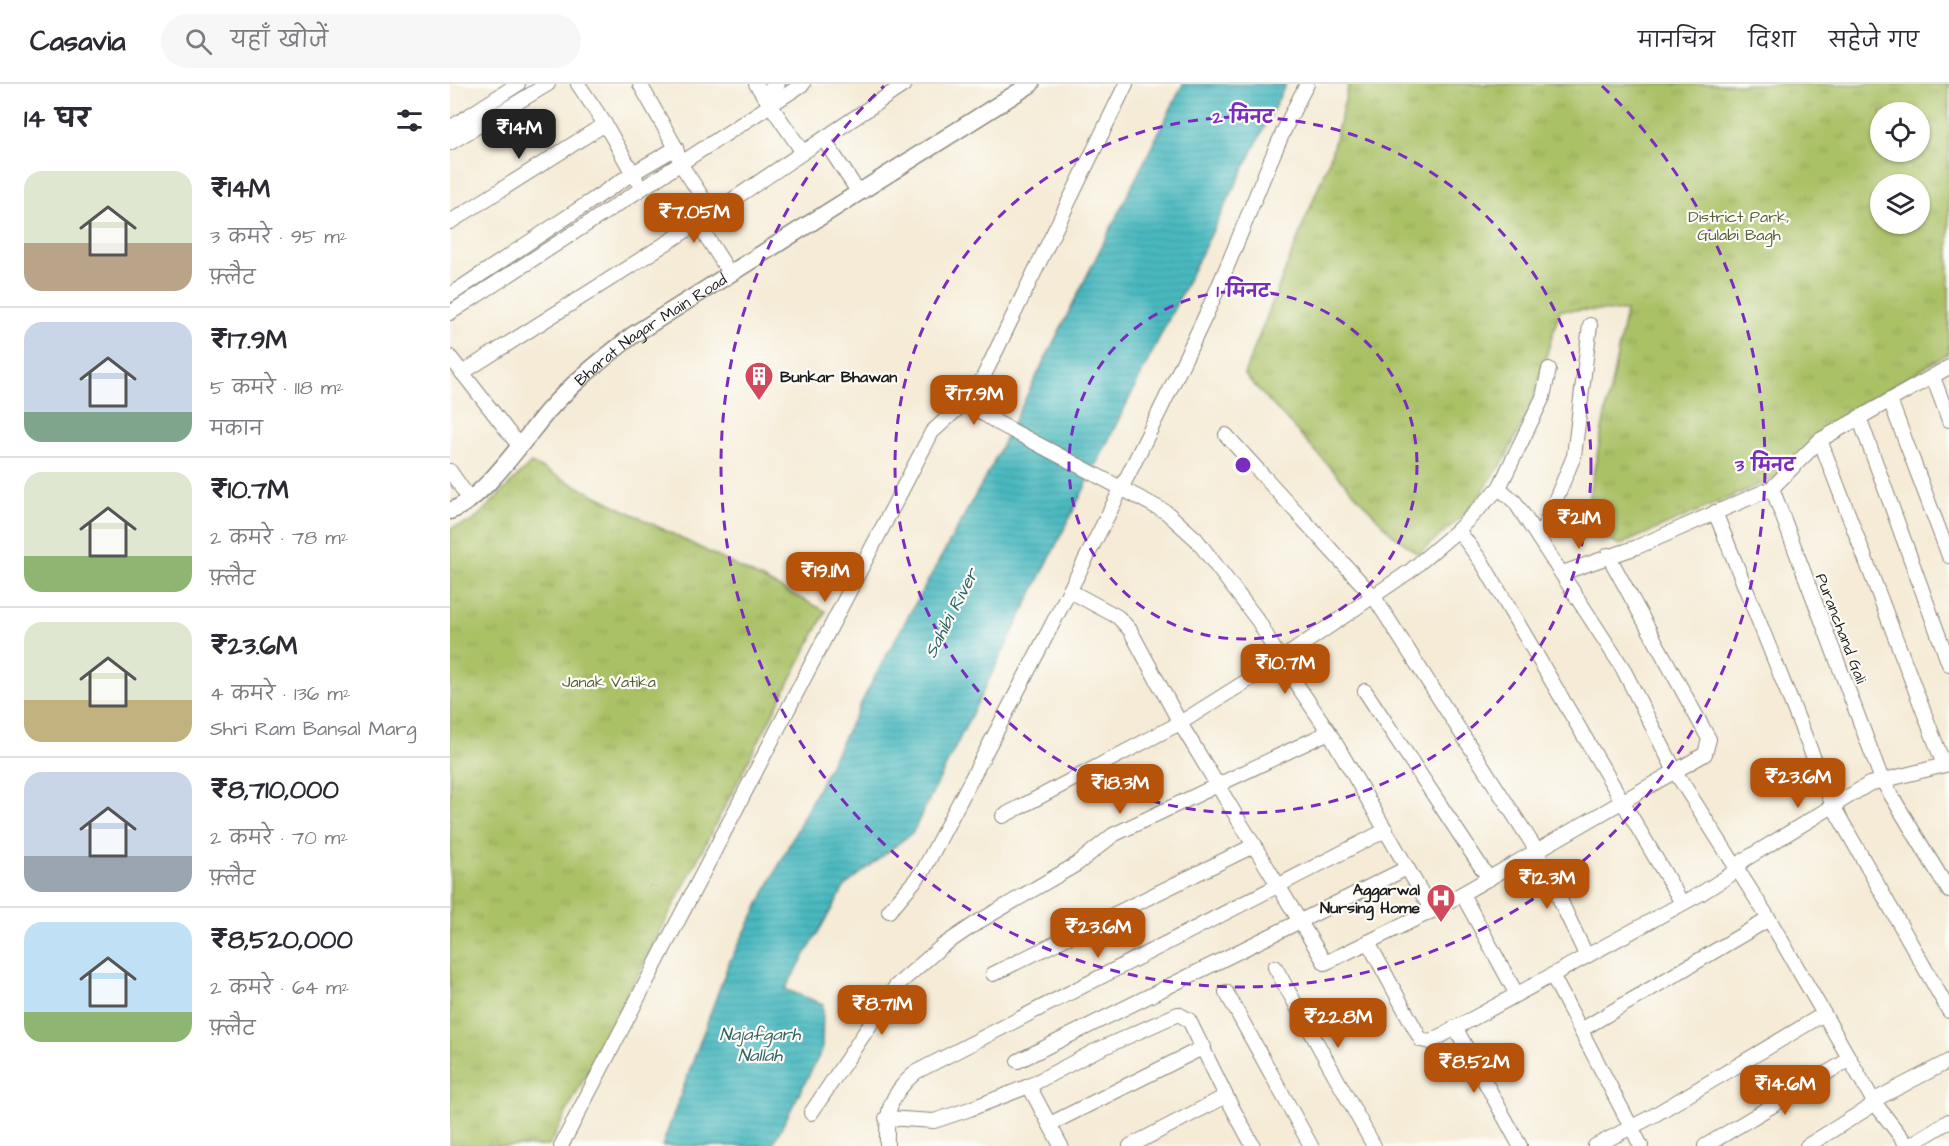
<!DOCTYPE html>
<html lang="hi">
<meta charset="utf-8">
<style>
:root{--surface:#fff;--page:#f7f7f7;--text:#2b2b33;--muted:#7c7c81;--line:#e1e1e2;--accent:#b45309}
body{margin:0;font-family:"Architects Daughter","Playpen Sans Deva",sans-serif;background:var(--page);color:var(--text);height:100vh;display:flex;flex-direction:column;font-size:22px;white-space:nowrap}
*{box-sizing:border-box;margin:0}
p{font-size:20px;color:var(--muted)}
.icon{flex:none;width:33px;height:33px;fill:none;stroke:currentColor;stroke-width:2;stroke-linecap:round;stroke-linejoin:round}
.map{position:relative;flex:1;overflow:hidden}
.sheet{display:flex;flex-direction:column;background:var(--surface);width:450px}
.sheet>*{flex:none}
.fabs{position:absolute;left:1420px;top:18px;display:grid;gap:12px}
.fabs a{display:grid;place-items:center;width:60px;height:60px;border-radius:50%;background:var(--surface);box-shadow:0 2px 4px #0004;font-size:30px}
.price{position:absolute;translate:-50% -51px;padding:0 14px;border-radius:12px;background:var(--accent);color:#fff;font-size:20px;line-height:39px;filter:drop-shadow(0 2px 3px #0008)}
.price::after{content:'';position:absolute;left:50%;top:36px;width:18px;height:14px;margin-left:-9px;background:inherit;clip-path:polygon(0 0,100% 0,50% 100%)}
.price.selected{background:#222;color:#fff}
ul{padding:0;list-style:none}
li{display:flex;align-items:center;gap:18px;height:150px;padding:0 24px}
li+li{border-top:2px solid var(--line)}
li span{display:grid;place-items:center;flex:none;width:168px;height:120px;border-radius:18px;color:#555}
li>.icon{margin-inline-start:auto}
span .icon{width:72px;height:72px;fill:#fffc;stroke-width:1}
li b{font-size:26px}
h2{display:flex;justify-content:space-between;align-items:center;height:72px;padding:0 24px;font-size:26px}
header{display:flex;align-items:center;gap:36px;box-sizing:border-box;height:84px;padding:0 30px;background:var(--surface);border-bottom:2px solid var(--line)}
header strong{font-size:28px}
nav{display:flex;gap:33px;margin-inline-start:auto;font-size:21px}
.search{width:420px;height:54px;background:var(--page);display:flex;align-items:center;gap:15px;box-sizing:border-box;padding:0 21px;border-radius:33px;color:var(--muted);font-size:22px}
main{display:flex;flex:1;min-height:0}
.map>svg:first-child{display:block}
.park{fill:url(#park-tufts);stroke:#636e41;stroke-width:1.5;fill-rule:evenodd}
.water{fill:url(#water-rules);stroke:#336a6e;stroke-width:1.5}
.lines{fill:none;stroke-linecap:round;stroke-linejoin:round}
.minor-casing{stroke:#888479;stroke-width:16}
.tertiary-casing{stroke:#888479;stroke-width:19}
.minor{stroke:#fff;stroke-width:14}
.tertiary{stroke:#fff;stroke-width:16}
.ring{fill:none;stroke:#7b2cbf;stroke-width:3;stroke-dasharray:10 8}
.labels{text-anchor:middle;stroke-width:4.5;stroke-linejoin:round;paint-order:stroke}
.park-label{font-size:16px;fill:#555e3a;stroke:#fdfcf7}
.street-label{font-size:16px;fill:#1c1c1c;stroke:#fdfcf7}
.poi-label{font-size:16px;font-weight:bold;fill:#1c1c1c;stroke:#fdfcf7;text-anchor:start}
.water-label{font-size:18px;font-style:italic;fill:#316366;stroke:#fdfcf7}
.centre{fill:#7b2cbf;stroke:#fdfcf7;stroke-width:3}
.ring-label{font-size:18px;text-anchor:middle;font-weight:bold;fill:#7b2cbf;stroke:#fdfcf7;stroke-width:4.5;stroke-linejoin:round;paint-order:stroke}
</style>
<header>
<strong>Casavia</strong>
<div class="search"><svg class="icon" aria-label="search" viewBox="0 0 24 24"><circle cx="10" cy="10" r="6"/><path d="M15 15l6 6"/></svg>यहाँ खोजें</div>
<nav><a>मानचित्र</a><a>दिशा</a><a>सहेजे गए</a></nav>
</header>
<main>
<section class="sheet">
<h2>14 घर<svg class="icon" aria-label="filters" viewBox="0 0 24 24"><path d="M4 7h16M4 17h16"/><circle cx="9" cy="7" r="2"/><circle cx="15" cy="17" r="2"/></svg></h2>
<ul>
<li><span style="background:linear-gradient(#dfe7d0 60%,#b9a48a 0)"><svg class="icon" aria-label="home" viewBox="0 0 24 24"><path d="M3 11l9-7 9 7M6 9v11h12V9"/></svg></span><div><b>₹14M</b><p>3 कमरे · 95 m²</p><p>फ़्लैट</p></div></li>
<li><span style="background:linear-gradient(#c9d6e8 75%,#7fa58c 0)"><svg class="icon" aria-label="home" viewBox="0 0 24 24"><path d="M3 11l9-7 9 7M6 9v11h12V9"/></svg></span><div><b>₹17.9M</b><p>5 कमरे · 118 m²</p><p>मकान</p></div></li>
<li><span style="background:linear-gradient(#dfe7d0 70%,#8fb573 0)"><svg class="icon" aria-label="home" viewBox="0 0 24 24"><path d="M3 11l9-7 9 7M6 9v11h12V9"/></svg></span><div><b>₹10.7M</b><p>2 कमरे · 78 m²</p><p>फ़्लैट</p></div></li>
<li><span style="background:linear-gradient(#dfe7d0 65%,#c2b280 0)"><svg class="icon" aria-label="home" viewBox="0 0 24 24"><path d="M3 11l9-7 9 7M6 9v11h12V9"/></svg></span><div><b>₹23.6M</b><p>4 कमरे · 136 m²</p><p>Shri Ram Bansal Marg</p></div></li>
<li><span style="background:linear-gradient(#c9d6e8 70%,#9aa5b1 0)"><svg class="icon" aria-label="home" viewBox="0 0 24 24"><path d="M3 11l9-7 9 7M6 9v11h12V9"/></svg></span><div><b>₹8,710,000</b><p>2 कमरे · 70 m²</p><p>फ़्लैट</p></div></li>
<li><span style="background:linear-gradient(#bfe0f5 75%,#8fb573 0)"><svg class="icon" aria-label="home" viewBox="0 0 24 24"><path d="M3 11l9-7 9 7M6 9v11h12V9"/></svg></span><div><b>₹8,520,000</b><p>2 कमरे · 64 m²</p><p>फ़्लैट</p></div></li>
</ul>
</section>
<div class="map">
<svg width="1499" height="1062" viewBox="0 0 1499 1062">
<defs>
<pattern id="park-tufts" width="24" height="20" patternUnits="userSpaceOnUse" patternTransform="scale(1.5)"><rect width="24" height="20" fill="#aac166"/><path d="M3 7l-1-3M5 7V3M7 7l1-3M15 17l-1-3M17 17v-4M19 17l1-3" fill="none" stroke="#92a558"/></pattern>
<pattern id="water-rules" width="6" height="5" patternUnits="userSpaceOnUse" patternTransform="scale(1.5)"><rect width="6" height="5" fill="#4ab9c0"/><path d="M0 2.5h6" fill="none" stroke="#409ea4"/></pattern>
</defs>
<rect width="100%" height="100%" fill="#fdfcf7"/>
<filter id="ink" filterUnits="userSpaceOnUse"><feTurbulence type="fractalNoise" baseFrequency=".0167" numOctaves="2"/><feDisplacementMap in="SourceGraphic" scale="12" xChannelSelector="R" yChannelSelector="G"/><feConvolveMatrix kernelMatrix="1 2 1 2 8 2 1 2 1" color-interpolation-filters="sRGB"/></filter>
<filter id="wash" filterUnits="userSpaceOnUse"><feTurbulence type="fractalNoise" baseFrequency=".008" numOctaves="4" result="noise"/><feDisplacementMap in="SourceGraphic" scale="24" xChannelSelector="R" yChannelSelector="G"/><feGaussianBlur stdDeviation="1.35" result="paint"/><feColorMatrix in="noise" values="0 0 0 0 0 0 0 0 0 0 0 0 0 0 0 0 0 1.4 0 .05"/><feComposite in="paint" operator="in"/></filter>
<g filter="url(#wash)">
<rect width="100%" height="100%" fill="#f5ebd6"/>
<g class="park">
<path d="M899,0H1499V269L1392,332L1327,393L1170,461L1132,445L1176,227L1110,226L1082,319L1055,375L1019,427L968,470L941,449L794,290L881,71ZM1431,28H1470V68H1431ZM1431,100H1470V140H1431Z"/>
<polygon points="81,379 376,527 99,1062 0,1062 0,444 22,438"/>
</g>
<polygon class="water" points="733,0 836,0 463,748 395,802 335,905 373,920 372,966 322,1062 212,1062 278,881 426,590 540,385"/>
</g>
<g filter="url(#ink)">
<g class="lines">
<g class="minor-casing">
<g id="minor">
<polyline points="128,0 155,40 186,95"/>
<polyline points="190,0 226,64 230,79 262,128"/>
<polyline points="306,0 352,67"/>
<polyline points="313,11 328,0"/>
<polyline points="0,44 68,0"/>
<polyline points="374,56 409,109"/>
<polyline points="0,59 98,0"/>
<polyline points="0,138 155,40"/>
<polyline points="248,139 280,190"/>
<polyline points="0,211 183,89 226,64"/>
<polyline points="0,229 353,0"/>
<polyline points="0,273 70,363"/>
<polyline points="12,289 248,139 455,0"/>
<polyline points="1483,293 1499,336"/>
<polyline points="1440,316 1499,472"/>
<polyline points="517,319 548,339 716,428 746,455 809,538 830,576 879,648 982,827"/>
<polyline points="1409,333 1499,580"/>
<polyline points="776,351 924,513 1087,767 1136,871"/>
<polyline points="1370,356 1494,681"/>
<polyline points="0,387 20,416"/>
<polyline points="1049,404 1065,418 1172,583 1226,689 1319,835 1374,930 1201,1033 1145,1062"/>
<polyline points="1322,404 1432,696 1499,807"/>
<polyline points="1265,428 1383,722 1499,927"/>
<polyline points="1008,446 1033,480 1232,819"/>
<polyline points="1089,455 1124,372 1140,241"/>
<polyline points="1112,489 1187,463 1322,404 1370,356 1499,283"/>
<polyline points="620,507 668,533 680,546 730,639 875,879 982,827 1255,670 1259,655 1158,471"/>
<polyline points="915,607 1039,795"/>
<polyline points="553,732 730,639 830,576 960,487 1008,446 1049,404 1093,313 1099,285"/>
<polyline points="1012,810 1066,909"/>
<path d="M439,827L473,787C569,605 665,423 753,237C790,159 816,76 857,0"/>
<polyline points="918,858 971,956 980,958 1250,810 1280,791 1294,776 1419,700 1499,680"/>
<polyline points="825,883 924,1062"/>
<polyline points="543,890 805,761"/>
<polyline points="1102,891 1191,1062"/>
<polyline points="776,908 861,1062"/>
<polyline points="1374,930 1424,1018 1458,1062"/>
<polyline points="1005,943 1070,1062"/>
<polyline points="1131,946 1319,835"/>
<polyline points="568,977 957,784"/>
<polyline points="579,1002 611,1062"/>
<polyline points="361,1029 446,902 491,863 528,838 627,780 663,751 879,648"/>
<polyline points="436,1034 484,1037 520,1025 579,1002 643,968 728,930 739,936 776,1012"/>
<polyline points="600,1040 754,963"/>
<polyline points="111,1062 482,348 526,308 676,0"/>
<path d="M437,1062C436,1027 439,1011 466,988L936,746"/>
<polyline points="680,1062 776,1012 803,1062"/>
<polyline points="1255,1062 1400,975"/>
<polyline points="1357,1062 1418,1024 1430,1013 1499,977"/>
<polyline points="1459,1062 1499,1037"/>
</g>
</g>
<g class="tertiary-casing">
<g id="tertiary">
<path id="s1" d="M0,427C33,416 74,355 97,328C122,299 153,275 183,251L581,0"/>
</g>
</g>
<use href="#minor" class="minor"/>
<use href="#tertiary" class="tertiary"/>
</g>
</g>
<g class="ring">
<circle cx="793" cy="381" r="174"/>
<circle cx="793" cy="381" r="348"/>
<path d="M1152 2A522 522 0 1 1 434 2"/>
</g>
<defs>
<g id="building-pin" transform="scale(1.5)"><path d="M0 17L-7.5 6A9.5 9.5 0 1 1 7.5 6Z" fill="#d1495b" stroke="#fdfcf7"/><path d="M-4-6H4V6H1V3H-1V6H-4ZM-2.5-4.3h1.7v1.8h-1.7ZM.8-4.3h1.7v1.8H.8ZM-2.5-1h1.7V.8h-1.7ZM.8-1h1.7V.8H.8Z" fill="#fff"/></g>
<g id="hospital-pin" transform="scale(1.5)"><path d="M0 17L-7.5 6A9.5 9.5 0 1 1 7.5 6Z" fill="#d1495b" stroke="#fdfcf7"/><path d="M-5-5h3v3.5h4V-5h3V5h-3V1.5h-4V5h-3Z" fill="#fff"/></g>
</defs>
<g fill-rule="evenodd">
<use href="#building-pin" x="309" y="292"/>
<use href="#hospital-pin" x="991" y="814"/>
</g>
<g class="labels">
<g class="park-label">
<text x="1289" y="138">District Park,<tspan x="1289" dy="18">Gulabi Bagh</tspan></text>
<text x="159" y="603">Janak Vatika</text>
</g>
<g class="street-label">
<text dy="6" stroke="none"><textPath href="#s1" startOffset="273">Bharat Nagar Main Road</textPath></text>
<text transform="translate(1392 544) rotate(69)" y="6">Puranchand Gali</text>
</g>
<g class="poi-label">
<text x="330" y="298">Bunkar Bhawan</text>
<text x="970" y="811" text-anchor="end">Aggarwal<tspan x="970" dy="18">Nursing Home</tspan></text>
</g>
<g class="water-label">
<text transform="translate(501 529) rotate(-63)" y="6">Sahibi River</text>
<text x="310" y="956">Najafgarh<tspan x="310" dy="21">Nallah</tspan></text>
</g>
</g>
<circle cx="793" cy="381" r="9" class="centre"/>
<g class="ring-label">
<text x="793" y="39">2 मिनट</text>
<text x="793" y="213">1 मिनट</text>
<text x="1315" y="387">3 मिनट</text>
</g>
</svg>
<div class="fabs">
<a><svg class="icon" aria-label="locate" viewBox="0 0 24 24"><circle cx="12" cy="12" r="6"/><path d="M12 2v4M12 18v4M2 12h4M18 12h4"/></svg></a>
<a><svg class="icon" aria-label="layers" viewBox="0 0 24 24"><path d="M12 4l9 5-9 5-9-5zM3 14l9 5 9-5"/></svg></a>
</div>
<b class="price selected" style="left:69px;top:76px">₹14M</b>
<b class="price" style="left:244px;top:160px">₹7.05M</b>
<b class="price" style="left:524px;top:342px">₹17.9M</b>
<b class="price" style="left:1129px;top:466px">₹21M</b>
<b class="price" style="left:375px;top:519px">₹19.1M</b>
<b class="price" style="left:835px;top:611px">₹10.7M</b>
<b class="price" style="left:1348px;top:725px">₹23.6M</b>
<b class="price" style="left:670px;top:731px">₹18.3M</b>
<b class="price" style="left:1097px;top:826px">₹12.3M</b>
<b class="price" style="left:648px;top:875px">₹23.6M</b>
<b class="price" style="left:432px;top:952px">₹8.71M</b>
<b class="price" style="left:888px;top:965px">₹22.8M</b>
<b class="price" style="left:1024px;top:1010px">₹8.52M</b>
<b class="price" style="left:1335px;top:1032px">₹14.6M</b>
</div>
</main>
